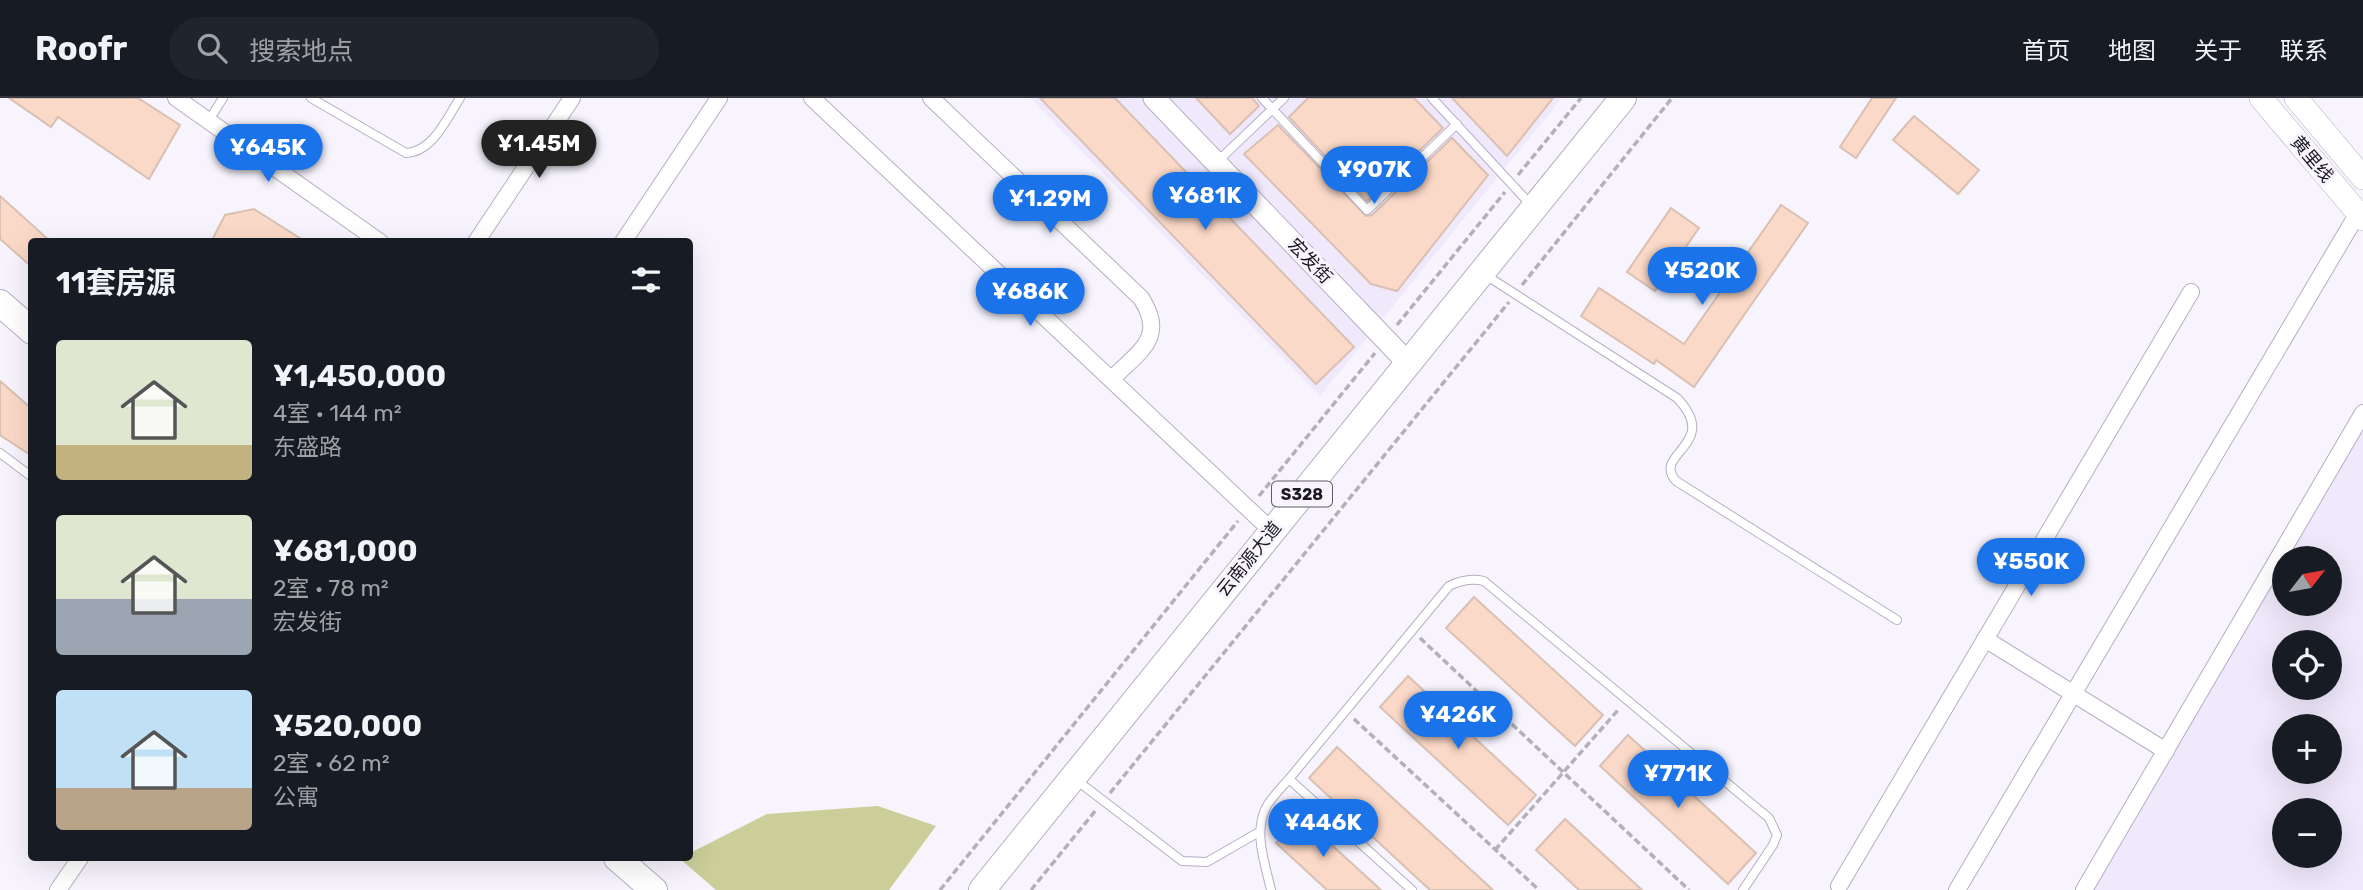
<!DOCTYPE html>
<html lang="zh">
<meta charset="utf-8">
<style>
:root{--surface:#171b24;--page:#20242c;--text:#f1f3f6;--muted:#9ea1a6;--line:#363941;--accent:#1a73e8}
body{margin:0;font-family:Rubik,"Noto Sans SC",sans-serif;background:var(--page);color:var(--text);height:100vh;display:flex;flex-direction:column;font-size:26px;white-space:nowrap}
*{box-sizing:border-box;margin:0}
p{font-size:23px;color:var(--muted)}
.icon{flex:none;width:38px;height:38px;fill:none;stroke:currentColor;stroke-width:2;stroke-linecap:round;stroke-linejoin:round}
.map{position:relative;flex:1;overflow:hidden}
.side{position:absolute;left:28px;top:140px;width:665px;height:623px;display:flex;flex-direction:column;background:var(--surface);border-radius:7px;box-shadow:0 7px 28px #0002}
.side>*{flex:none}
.needle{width:46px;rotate:59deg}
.tools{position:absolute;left:2272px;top:448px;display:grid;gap:14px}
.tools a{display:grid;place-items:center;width:70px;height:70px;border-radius:50%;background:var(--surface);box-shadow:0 7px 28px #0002;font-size:35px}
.price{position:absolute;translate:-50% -60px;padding:0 16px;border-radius:24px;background:var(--accent);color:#fff;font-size:23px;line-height:46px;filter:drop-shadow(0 2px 4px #0008)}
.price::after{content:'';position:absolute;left:50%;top:42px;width:21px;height:16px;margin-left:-10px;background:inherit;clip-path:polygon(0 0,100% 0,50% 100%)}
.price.active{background:#222;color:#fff}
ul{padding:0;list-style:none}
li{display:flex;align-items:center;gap:21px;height:175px;padding:0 28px}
li span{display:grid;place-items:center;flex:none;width:196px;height:140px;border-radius:7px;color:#555}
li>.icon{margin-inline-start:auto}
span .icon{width:84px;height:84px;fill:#fffc;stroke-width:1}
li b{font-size:30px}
h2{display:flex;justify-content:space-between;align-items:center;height:84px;padding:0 28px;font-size:30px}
header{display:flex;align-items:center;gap:42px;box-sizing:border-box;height:98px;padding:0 35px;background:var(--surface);border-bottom:2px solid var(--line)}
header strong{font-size:33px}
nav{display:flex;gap:38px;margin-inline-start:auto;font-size:24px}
.search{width:490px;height:63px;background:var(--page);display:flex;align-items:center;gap:18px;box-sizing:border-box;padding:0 24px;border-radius:38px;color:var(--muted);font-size:26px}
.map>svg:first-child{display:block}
.built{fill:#f0e9fc;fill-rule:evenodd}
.green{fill:#cbce98}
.building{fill:#fbd9c8;stroke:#d9c0b3;stroke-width:2}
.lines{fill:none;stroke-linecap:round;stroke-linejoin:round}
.service-casing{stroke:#b6adc4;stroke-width:10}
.minor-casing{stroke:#b6adc4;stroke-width:18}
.tertiary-casing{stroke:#b6adc4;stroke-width:23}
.secondary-casing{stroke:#b6adc4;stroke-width:24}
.primary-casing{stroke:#b6adc4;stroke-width:28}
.path{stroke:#b3b0ba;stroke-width:3.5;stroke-dasharray:7 3.5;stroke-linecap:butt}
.service{stroke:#fff;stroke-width:8}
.minor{stroke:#fff;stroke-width:16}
.tertiary{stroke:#fff;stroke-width:21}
.secondary{stroke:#fff;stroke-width:23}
.primary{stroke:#fff;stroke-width:26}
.labels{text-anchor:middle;stroke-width:6;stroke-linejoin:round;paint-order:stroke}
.shield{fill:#f7f4fe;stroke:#5d5a63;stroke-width:2}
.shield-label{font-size:16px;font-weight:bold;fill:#1b1820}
.street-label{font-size:18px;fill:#1b1820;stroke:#f7f4fe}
</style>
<header>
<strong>Roofr</strong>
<div class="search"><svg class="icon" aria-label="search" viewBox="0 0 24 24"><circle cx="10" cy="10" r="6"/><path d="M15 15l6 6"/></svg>搜索地点</div>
<nav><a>首页</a><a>地图</a><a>关于</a><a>联系</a></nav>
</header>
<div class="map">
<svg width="2363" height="792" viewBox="0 0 2363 792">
<rect width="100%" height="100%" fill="#f7f4fe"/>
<g class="built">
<polygon points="1030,0 1562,0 1320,298"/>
<path d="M2363,331V792H2079ZM2284,460H2329V506H2284ZM2284,544H2329V590H2284ZM2284,628H2329V674H2284ZM2284,712H2329V758H2284Z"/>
</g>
<polygon class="green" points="878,708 936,728 889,792 716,792 679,760 690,760 690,755 767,716"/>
<g class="building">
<polygon points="9,0 138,0 180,27 149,81 58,19 51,29"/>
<polygon points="1040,0 1115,0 1188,76 1174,90 1187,105 1203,92 1354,249 1316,286"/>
<polygon points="1196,0 1252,0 1259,8 1230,36"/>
<polygon points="1308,0 1414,0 1443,30 1367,103 1289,19"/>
<polygon points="1452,0 1553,0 1507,58"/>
<polygon points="1872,0 1896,0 1856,60 1840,49"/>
<polygon points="1914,18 1979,72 1958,96 1893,42"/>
<polygon points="1278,27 1366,118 1372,117 1452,40 1488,77 1397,193 1371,186 1244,56"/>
<polygon points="0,98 51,144 32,144 32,169 0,141"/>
<polygon points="1781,107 1808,125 1694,289 1656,262 1654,266 1581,218 1599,190 1684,246"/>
<polygon points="1671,110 1699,130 1655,193 1627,174"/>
<polygon points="254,111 306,144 211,144 225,117"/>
<polygon points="0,283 32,311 32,358 0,337"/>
<polygon points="1474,499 1603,617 1575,648 1446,530"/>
<polygon points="1408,578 1536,697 1508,727 1380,609"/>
<polygon points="1628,637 1756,755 1728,786 1600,668"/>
<polygon points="1337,649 1493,792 1430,792 1309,680"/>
<polygon points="1300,718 1381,792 1327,792 1276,745"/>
<polygon points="1565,721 1642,792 1579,792 1536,752"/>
</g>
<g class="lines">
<g class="service-casing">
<g id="service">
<path d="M311,0L406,55C433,54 447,20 460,0"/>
<polyline points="1262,0 1367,112 1457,26"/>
<polyline points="1432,0 1532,108"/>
<polyline points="209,22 223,0"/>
<polyline points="1218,63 1284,0"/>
<path d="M1484,176L1677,300C1722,347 1651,355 1676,383L1897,522"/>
<polyline points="0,355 32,379"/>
<polyline points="1075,681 1182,763 1207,764 1259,734"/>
<path d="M1289,681L1449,488C1461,482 1471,480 1484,483L1769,720L1777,737L1773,747L1743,792"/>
<path d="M1271,792C1265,765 1252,732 1268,706C1274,697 1282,689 1289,681L1412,792"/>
</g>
</g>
<g class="minor-casing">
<g id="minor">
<polyline points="176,0 380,144"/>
<polyline points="812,0 1272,433"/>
<path d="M931,0L1141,200C1167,240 1139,253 1112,281"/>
<polyline points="476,144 572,0"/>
<polyline points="623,144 719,0"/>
<polyline points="1985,541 2166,653"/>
<polyline points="1839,788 2191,194"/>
<polyline points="58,792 80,760"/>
<polyline points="1957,792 2358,115"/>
<polyline points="2084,792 2363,315"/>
</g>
</g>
<g class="tertiary-casing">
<polyline id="tertiary" points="1154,0 1408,265"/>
</g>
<g class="secondary-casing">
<g id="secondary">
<polyline points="2261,0 2363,121"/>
<polyline points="2296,0 2363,80"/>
</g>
</g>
<g class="primary-casing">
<g id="primary">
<polyline points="0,205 32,233"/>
<polyline points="617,760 654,792"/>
<polyline points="982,792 1623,0"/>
</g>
</g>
<g class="path">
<polyline points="1518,77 1581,0"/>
<polyline points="1522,187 1672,0"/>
<polyline points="1397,227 1505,94"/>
<polyline points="1259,398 1375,255"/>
<polyline points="1420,540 1689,792"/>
<polyline points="1354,621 1539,792"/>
<polyline points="1110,695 1509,204"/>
<polyline points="1495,752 1619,611"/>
<polyline points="940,792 1238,423"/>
<polyline points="1031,792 1096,712"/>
</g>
<use href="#service" class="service"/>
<use href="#minor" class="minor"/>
<use href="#tertiary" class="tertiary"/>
<use href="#secondary" class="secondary"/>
<use href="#primary" class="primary"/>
</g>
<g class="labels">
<rect class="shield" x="1272" y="383.5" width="60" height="25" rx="5"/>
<g class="shield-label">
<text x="1302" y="402">S328</text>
</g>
<g class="street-label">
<text transform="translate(2312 61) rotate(50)" y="6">黄里线</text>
<text transform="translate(1310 163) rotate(46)" y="6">宏发街</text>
<text transform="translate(1249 461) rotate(-51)" y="6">云南源大道</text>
</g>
</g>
</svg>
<div class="tools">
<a><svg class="needle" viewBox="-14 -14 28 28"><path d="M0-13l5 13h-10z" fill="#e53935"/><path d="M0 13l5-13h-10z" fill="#9ea1a6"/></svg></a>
<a><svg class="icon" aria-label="locate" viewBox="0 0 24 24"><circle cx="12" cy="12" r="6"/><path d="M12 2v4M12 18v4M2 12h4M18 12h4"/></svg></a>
<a>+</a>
<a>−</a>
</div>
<b class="price active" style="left:539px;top:82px">¥1.45M</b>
<b class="price" style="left:268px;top:86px">¥645K</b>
<b class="price" style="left:1374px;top:108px">¥907K</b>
<b class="price" style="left:1205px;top:134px">¥681K</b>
<b class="price" style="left:1050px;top:137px">¥1.29M</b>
<b class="price" style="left:1702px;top:209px">¥520K</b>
<b class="price" style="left:1030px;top:230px">¥686K</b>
<b class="price" style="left:2031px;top:500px">¥550K</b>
<b class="price" style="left:1458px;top:653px">¥426K</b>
<b class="price" style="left:1678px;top:712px">¥771K</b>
<b class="price" style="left:1323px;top:761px">¥446K</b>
<section class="side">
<h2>11套房源<svg class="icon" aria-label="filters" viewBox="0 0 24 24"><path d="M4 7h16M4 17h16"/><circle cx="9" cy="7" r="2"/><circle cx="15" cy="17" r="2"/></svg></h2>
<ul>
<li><span style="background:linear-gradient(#dfe7d0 75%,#c2b280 0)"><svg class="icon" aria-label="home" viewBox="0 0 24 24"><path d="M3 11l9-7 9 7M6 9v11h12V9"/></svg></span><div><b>¥1,450,000</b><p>4室 · 144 m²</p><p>东盛路</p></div></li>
<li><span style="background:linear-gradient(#dfe7d0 60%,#9aa5b1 0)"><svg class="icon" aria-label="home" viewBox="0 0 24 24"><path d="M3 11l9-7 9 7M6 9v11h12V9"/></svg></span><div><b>¥681,000</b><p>2室 · 78 m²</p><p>宏发街</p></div></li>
<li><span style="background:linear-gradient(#bfe0f5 70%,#b9a48a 0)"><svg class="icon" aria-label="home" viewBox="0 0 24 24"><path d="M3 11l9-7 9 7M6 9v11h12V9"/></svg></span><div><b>¥520,000</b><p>2室 · 62 m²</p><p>公寓</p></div></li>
</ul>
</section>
</div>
